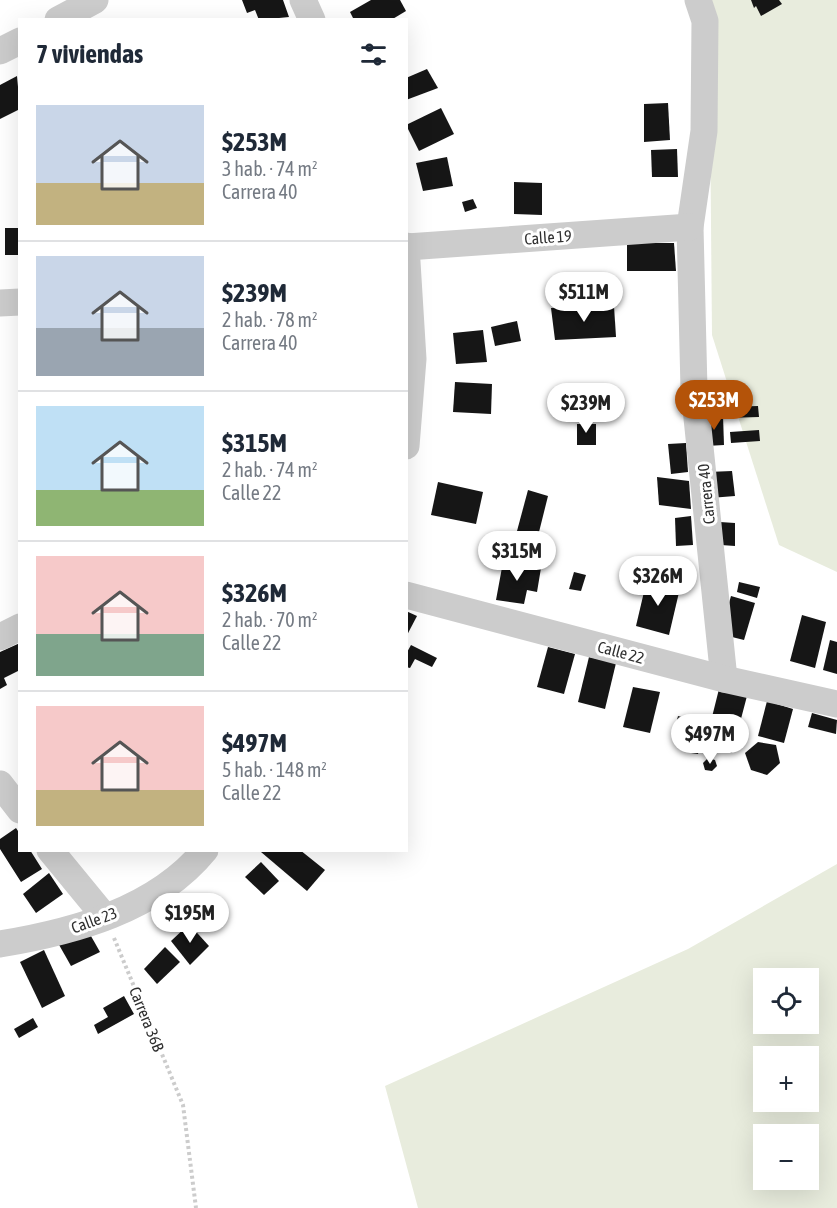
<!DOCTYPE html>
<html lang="es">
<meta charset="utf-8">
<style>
:root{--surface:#fff;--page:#f2f2f3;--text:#1f2937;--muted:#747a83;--line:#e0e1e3;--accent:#b45309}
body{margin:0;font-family:"Asap Condensed",sans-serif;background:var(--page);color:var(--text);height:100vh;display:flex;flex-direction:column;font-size:22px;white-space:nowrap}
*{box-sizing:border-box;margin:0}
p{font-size:20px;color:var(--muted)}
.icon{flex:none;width:33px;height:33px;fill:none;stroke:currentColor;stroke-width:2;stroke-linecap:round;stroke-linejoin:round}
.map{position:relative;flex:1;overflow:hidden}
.panel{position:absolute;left:18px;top:18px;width:390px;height:834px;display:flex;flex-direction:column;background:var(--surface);border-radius:0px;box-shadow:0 6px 24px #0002}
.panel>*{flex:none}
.fabs{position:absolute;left:753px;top:968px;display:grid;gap:12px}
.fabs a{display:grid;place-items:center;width:66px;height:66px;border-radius:0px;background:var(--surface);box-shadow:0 6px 24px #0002;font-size:30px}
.price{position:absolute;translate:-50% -51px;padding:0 14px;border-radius:21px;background:#fff;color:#222;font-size:20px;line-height:39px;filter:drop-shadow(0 2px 3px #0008)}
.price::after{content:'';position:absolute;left:50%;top:36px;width:18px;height:14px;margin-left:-9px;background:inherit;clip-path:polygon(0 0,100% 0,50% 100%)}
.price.current{background:var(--accent);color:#fff}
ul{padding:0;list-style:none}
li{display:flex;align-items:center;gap:18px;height:150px;padding:0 18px}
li+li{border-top:2px solid var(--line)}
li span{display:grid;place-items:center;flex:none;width:168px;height:120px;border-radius:0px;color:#555}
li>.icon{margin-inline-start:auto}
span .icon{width:72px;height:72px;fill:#fffc;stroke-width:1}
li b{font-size:26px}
h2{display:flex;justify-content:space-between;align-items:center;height:72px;padding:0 18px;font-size:26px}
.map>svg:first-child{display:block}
.green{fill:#e8ecdd;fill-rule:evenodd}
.building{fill:#161616}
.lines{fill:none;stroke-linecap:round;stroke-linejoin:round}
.path{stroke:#ccc;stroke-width:4;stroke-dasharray:3 3;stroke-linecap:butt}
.minor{stroke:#ccc;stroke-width:27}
.labels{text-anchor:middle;stroke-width:6;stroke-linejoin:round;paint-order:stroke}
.street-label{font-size:16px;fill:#2f2f2f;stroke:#fff}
</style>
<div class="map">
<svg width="837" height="1208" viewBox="0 0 837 1208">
<rect width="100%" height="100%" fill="#fff"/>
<g class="green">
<polygon points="709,0 837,0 837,572 779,545 712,335"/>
<path d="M837,864V1208H418L385,1086L688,949ZM764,978H808V1023H764ZM764,1056H808V1101H764ZM764,1134H808V1179H764Z"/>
</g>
<g class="building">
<polygon points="242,0 283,0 289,17 259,20 255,10 247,13"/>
<polygon points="371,0 400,0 406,11 391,20 354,20 350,12"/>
<polygon points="751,0 779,0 782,4 761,16 756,6 754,8"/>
<polygon points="427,69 438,88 406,100 406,78"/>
<polygon points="17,76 20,109 0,119 0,85"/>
<polygon points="668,103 670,140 644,142 644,104"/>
<polygon points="441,108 454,134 419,151 406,125"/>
<polygon points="677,149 678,177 652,177 651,150"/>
<polygon points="447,157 453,186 423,191 416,163"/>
<polygon points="514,182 542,183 542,215 514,214"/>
<polygon points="473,199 477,208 465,212 462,202"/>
<rect x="5" y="228" width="15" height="27"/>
<polygon points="627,243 674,243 676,271 627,271"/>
<polygon points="614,306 616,337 555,340 551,308"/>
<polygon points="517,321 521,341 495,346 491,327"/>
<polygon points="483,330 487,362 456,364 453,333"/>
<polygon points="455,382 492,384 491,414 453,412"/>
<polygon points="758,406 759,417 725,418 725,407"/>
<polygon points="723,416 724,445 706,446 705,417"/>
<rect x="577" y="424" width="19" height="21"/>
<polygon points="759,430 760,441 731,443 730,432"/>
<polygon points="686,443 688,472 671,474 668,444"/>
<polygon points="732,471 735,496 710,498 708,472"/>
<polygon points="657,477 689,481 691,509 659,505"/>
<polygon points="438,482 483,492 476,524 431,515"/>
<polygon points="528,490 548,496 538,536 517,531"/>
<polygon points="691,516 693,545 676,546 675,518"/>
<polygon points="720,522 735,523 735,546 721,545"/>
<polygon points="503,562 541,568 537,592 527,590 524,604 496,600"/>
<polygon points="574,572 586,575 581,591 569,589"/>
<polygon points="647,579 680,588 669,635 636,626"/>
<polygon points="739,582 760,587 757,598 737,592"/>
<polygon points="731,596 755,603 744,640 720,634"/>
<polygon points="406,611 417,616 406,637"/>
<polygon points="802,615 826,622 815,668 790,661"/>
<polygon points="830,640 837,642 837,674 823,670"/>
<polygon points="20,643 20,670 4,678 7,685 0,689 0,652"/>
<polygon points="411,645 437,658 432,667 415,659 410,668 406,667 406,654"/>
<polygon points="548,647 575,654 564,694 537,687"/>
<polygon points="589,657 616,663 605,709 578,702"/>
<polygon points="633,687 660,692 650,733 623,727"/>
<polygon points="719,689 747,696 732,753 725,752 726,746 706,741"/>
<polygon points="767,701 793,709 784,743 758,736"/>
<polygon points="812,713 837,720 836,734 808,727"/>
<polygon points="678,716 706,724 698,754 691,753 692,748 687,747 691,735 674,731"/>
<polygon points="758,742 776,745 780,763 767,775 751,770 745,753"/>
<polygon points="708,758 715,760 717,766 712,771 705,770 703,763"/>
<polygon points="16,828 20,834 20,850 30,850 42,869 21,882 0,849 0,839"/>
<polygon points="263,850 300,850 325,870 307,891 261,852"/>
<polygon points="261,862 279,881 264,895 245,877"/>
<polygon points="49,873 63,894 36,913 23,894"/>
<polygon points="189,924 209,946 190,965 171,941"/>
<polygon points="87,929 100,952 71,966 58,943"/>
<polygon points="165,947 180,962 157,984 144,969"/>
<polygon points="44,950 65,996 42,1008 20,962"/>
<polygon points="124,996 134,1014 98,1034 94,1025 108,1017 103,1008"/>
<polygon points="33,1018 38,1027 19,1038 14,1029"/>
</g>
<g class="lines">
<polyline class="path" points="114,938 183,1105 196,1208"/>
<g class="minor">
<polyline points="303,0 312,20"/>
<polyline points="698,0 705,21 704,131 690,227 694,389 724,679"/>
<polyline points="58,20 95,0"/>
<polyline points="0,51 20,41"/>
<polyline points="406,246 413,359 406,446"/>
<polyline points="407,247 690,227"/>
<polyline points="0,303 20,302"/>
<polyline points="406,595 724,679 837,704"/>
<polyline points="0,637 20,627"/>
<polyline points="0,784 20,810"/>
<polyline points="50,850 105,917"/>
<path d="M0,944C73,932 156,910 205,850"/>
</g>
</g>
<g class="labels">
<g class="street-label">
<text transform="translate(548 237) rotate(-4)" y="6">Calle 19</text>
<text transform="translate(706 494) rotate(-96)" y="6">Carrera 40</text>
<text transform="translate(621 652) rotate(15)" y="6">Calle 22</text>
<text transform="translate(94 920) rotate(-20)" y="6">Calle 23</text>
<text transform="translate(147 1019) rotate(68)" y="6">Carrera 36B</text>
</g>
</g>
</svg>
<div class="fabs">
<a><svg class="icon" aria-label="locate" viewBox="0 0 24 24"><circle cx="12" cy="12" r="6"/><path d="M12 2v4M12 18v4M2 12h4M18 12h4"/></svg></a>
<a>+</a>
<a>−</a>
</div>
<b class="price" style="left:584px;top:323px">$511M</b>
<b class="price current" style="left:714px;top:431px">$253M</b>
<b class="price" style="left:586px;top:434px">$239M</b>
<b class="price" style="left:517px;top:582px">$315M</b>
<b class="price" style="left:658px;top:607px">$326M</b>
<b class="price" style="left:710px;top:765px">$497M</b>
<b class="price" style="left:190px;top:944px">$195M</b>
<section class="panel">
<h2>7 viviendas<svg class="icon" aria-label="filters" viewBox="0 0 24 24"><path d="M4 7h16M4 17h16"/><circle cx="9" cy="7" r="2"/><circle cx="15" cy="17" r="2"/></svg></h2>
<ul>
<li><span style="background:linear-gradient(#c9d6e8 65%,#c2b280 0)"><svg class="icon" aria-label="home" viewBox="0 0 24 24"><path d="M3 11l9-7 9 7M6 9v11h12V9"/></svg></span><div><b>$253M</b><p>3 hab. · 74 m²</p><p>Carrera 40</p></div></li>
<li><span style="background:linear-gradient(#c9d6e8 60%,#9aa5b1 0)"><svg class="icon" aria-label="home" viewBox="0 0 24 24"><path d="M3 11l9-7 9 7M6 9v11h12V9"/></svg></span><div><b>$239M</b><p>2 hab. · 78 m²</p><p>Carrera 40</p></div></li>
<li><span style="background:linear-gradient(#bfe0f5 70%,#8fb573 0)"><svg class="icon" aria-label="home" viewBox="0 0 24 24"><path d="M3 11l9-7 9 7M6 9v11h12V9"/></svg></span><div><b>$315M</b><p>2 hab. · 74 m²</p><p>Calle 22</p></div></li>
<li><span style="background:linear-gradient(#f6c9c9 65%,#7fa58c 0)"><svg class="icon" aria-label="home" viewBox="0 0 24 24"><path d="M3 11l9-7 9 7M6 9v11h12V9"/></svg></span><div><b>$326M</b><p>2 hab. · 70 m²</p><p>Calle 22</p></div></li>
<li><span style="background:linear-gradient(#f6c9c9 70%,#c2b280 0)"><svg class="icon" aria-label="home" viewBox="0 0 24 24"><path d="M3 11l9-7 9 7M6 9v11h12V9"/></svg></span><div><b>$497M</b><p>5 hab. · 148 m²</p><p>Calle 22</p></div></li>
</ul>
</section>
</div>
